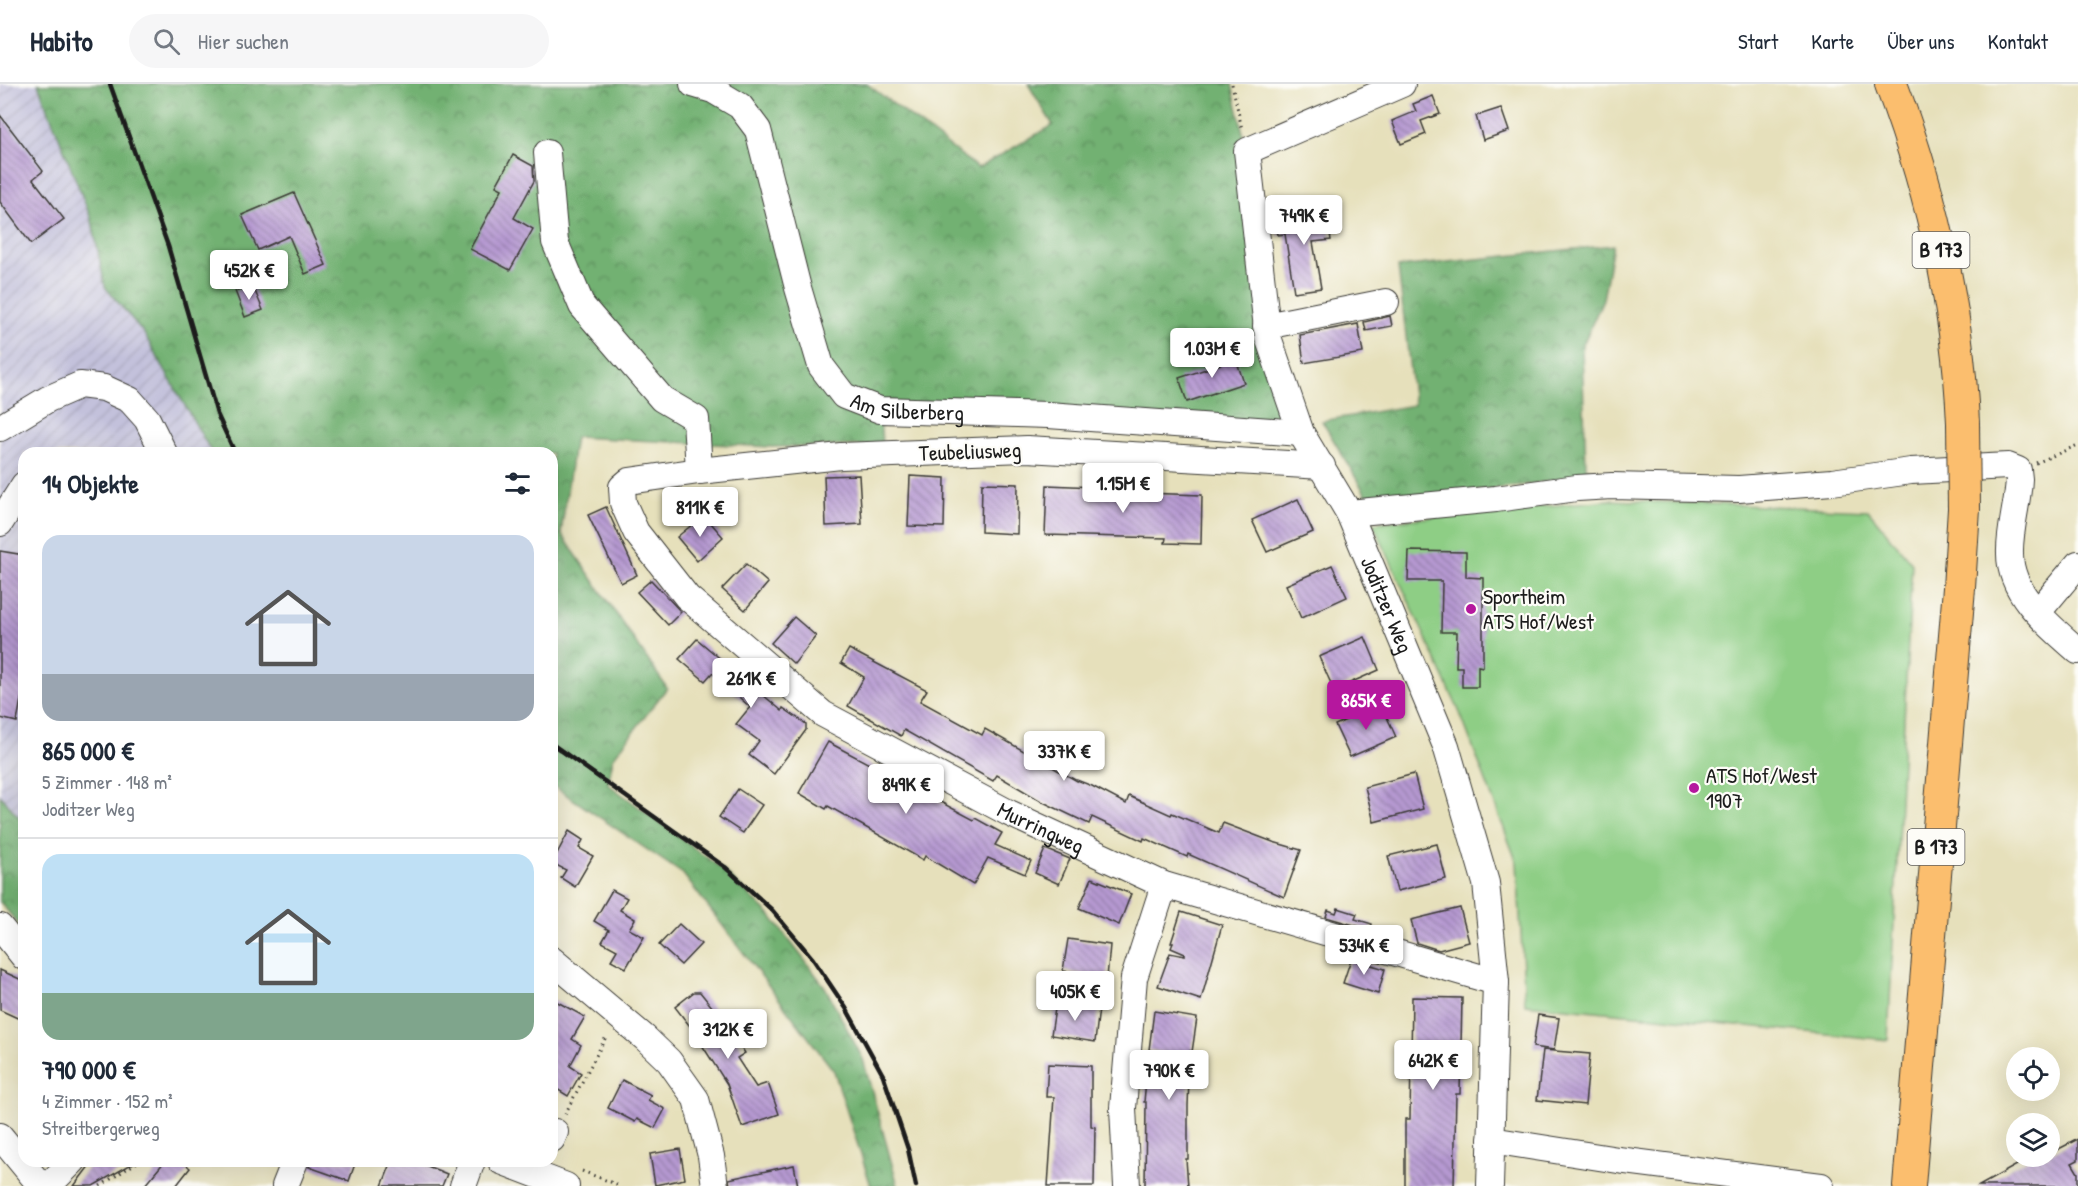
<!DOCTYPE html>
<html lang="de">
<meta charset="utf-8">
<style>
:root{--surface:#fff;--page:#f6f6f7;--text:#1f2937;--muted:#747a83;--line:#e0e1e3;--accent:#b5179e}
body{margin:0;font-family:"Patrick Hand",sans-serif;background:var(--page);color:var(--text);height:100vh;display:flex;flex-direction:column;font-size:22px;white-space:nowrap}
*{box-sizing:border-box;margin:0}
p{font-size:20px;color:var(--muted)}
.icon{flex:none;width:33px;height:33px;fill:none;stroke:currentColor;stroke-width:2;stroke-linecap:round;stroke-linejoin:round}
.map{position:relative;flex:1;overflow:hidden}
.side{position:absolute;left:18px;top:363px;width:540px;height:720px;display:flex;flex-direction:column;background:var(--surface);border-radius:18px;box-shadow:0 6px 24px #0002}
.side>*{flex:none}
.buttons{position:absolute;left:2006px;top:963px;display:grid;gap:12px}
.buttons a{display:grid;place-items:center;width:54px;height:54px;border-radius:50%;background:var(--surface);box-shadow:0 6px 24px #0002;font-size:30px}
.price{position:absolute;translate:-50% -51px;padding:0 14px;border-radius:6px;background:#fff;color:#222;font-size:20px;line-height:39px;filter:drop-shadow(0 2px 3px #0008)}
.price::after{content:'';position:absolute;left:50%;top:36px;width:18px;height:14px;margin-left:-9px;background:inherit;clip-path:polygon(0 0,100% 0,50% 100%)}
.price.on{background:var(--accent);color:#fff}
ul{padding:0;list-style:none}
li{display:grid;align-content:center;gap:12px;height:318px;padding:0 24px}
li+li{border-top:2px solid var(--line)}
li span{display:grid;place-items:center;height:186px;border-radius:18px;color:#555}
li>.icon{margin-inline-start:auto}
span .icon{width:108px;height:108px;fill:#fffc;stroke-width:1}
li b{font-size:26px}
h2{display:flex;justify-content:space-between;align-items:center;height:72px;padding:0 24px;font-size:26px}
header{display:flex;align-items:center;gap:36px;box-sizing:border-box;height:84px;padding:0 30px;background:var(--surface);border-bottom:2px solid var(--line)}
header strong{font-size:28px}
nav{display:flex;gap:33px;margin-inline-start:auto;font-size:21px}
.search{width:420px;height:54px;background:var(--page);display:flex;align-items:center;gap:15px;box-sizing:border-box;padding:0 21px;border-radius:33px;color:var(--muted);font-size:22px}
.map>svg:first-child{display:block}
.industrial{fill:url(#industrial-furrows)}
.forest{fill:url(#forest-crowns);stroke:#476647;stroke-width:1.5}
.pitch{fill:#8ece85;stroke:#557550;stroke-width:1.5}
.building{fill:url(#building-back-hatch)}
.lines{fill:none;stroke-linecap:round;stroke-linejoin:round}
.minor-casing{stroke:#3a3934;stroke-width:28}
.major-casing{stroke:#3a3934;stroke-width:34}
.path{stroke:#3a3934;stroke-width:3;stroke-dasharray:1.5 4.5;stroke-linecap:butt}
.minor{stroke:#fff;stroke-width:26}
.major{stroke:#fbbe6e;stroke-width:32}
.rail{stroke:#1c1c1c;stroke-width:4.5}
.major-bridge-casing{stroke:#3a3934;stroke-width:34;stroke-linecap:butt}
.major-bridge{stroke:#fbbe6e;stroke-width:32}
.poi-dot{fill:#b5179e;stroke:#fdfcf7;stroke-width:2}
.labels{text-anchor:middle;stroke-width:4.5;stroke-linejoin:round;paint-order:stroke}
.shield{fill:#fdfcf7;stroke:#605f5e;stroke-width:1.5}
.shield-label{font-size:21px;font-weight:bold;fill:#1c1c1c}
.street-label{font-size:22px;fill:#1c1c1c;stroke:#fdfcf7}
.poi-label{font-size:22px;fill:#1c1c1c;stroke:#fdfcf7;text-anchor:start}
</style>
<header>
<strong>Habito</strong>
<div class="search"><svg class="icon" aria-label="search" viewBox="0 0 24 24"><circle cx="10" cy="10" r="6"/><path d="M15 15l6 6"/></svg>Hier suchen</div>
<nav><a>Start</a><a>Karte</a><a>Über uns</a><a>Kontakt</a></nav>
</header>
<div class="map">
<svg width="2078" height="1102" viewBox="0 0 2078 1102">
<defs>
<pattern id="industrial-furrows" width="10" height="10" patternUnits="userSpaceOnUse" patternTransform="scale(1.5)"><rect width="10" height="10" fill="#c3c1db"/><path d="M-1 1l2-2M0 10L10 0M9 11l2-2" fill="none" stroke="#a7a5bb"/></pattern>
<pattern id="forest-crowns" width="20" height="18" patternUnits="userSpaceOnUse" patternTransform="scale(1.5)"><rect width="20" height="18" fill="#72b172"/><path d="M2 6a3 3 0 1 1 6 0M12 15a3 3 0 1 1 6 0" fill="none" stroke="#5d8f5d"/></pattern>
<pattern id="building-back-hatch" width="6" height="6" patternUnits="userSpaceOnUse" patternTransform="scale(1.5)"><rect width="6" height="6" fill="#b699d1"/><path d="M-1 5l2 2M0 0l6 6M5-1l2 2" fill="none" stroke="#937ca9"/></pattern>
</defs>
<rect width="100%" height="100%" fill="#fdfcf7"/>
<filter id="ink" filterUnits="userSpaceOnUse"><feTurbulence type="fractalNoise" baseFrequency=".0167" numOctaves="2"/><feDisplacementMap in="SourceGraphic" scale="12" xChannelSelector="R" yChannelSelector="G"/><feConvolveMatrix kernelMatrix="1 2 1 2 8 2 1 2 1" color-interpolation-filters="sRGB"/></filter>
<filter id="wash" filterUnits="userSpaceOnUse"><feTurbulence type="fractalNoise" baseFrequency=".008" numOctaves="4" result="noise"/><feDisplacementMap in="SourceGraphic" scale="24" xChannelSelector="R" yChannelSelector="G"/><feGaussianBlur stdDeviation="1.35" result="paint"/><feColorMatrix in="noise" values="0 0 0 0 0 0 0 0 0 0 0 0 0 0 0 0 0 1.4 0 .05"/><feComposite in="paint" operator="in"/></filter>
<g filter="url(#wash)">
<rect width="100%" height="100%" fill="#e6e0bb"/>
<polygon class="industrial" points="0,0 38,0 92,137 105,203 143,248 212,369 24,369 24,739 0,711 0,275 2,272 0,270"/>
<g class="forest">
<polygon points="38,0 867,0 978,84 1053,41 1028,0 1232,0 1247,67 1266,242 1301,349 880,327 882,361 772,363 575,353 561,449 667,604 613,674 608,700 722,785 770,831 825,903 863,975 898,1102 871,1102 834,987 683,790 552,701 552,369 212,369 143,248 105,203 92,137"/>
<polygon points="1613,161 1603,215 1582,263 1586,384 1604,390 1372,421 1322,337 1414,321 1398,183"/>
<polygon points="0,711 24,739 24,847 0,818"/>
</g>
<polygon class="pitch" points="1609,416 1868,426 1912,479 1888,956 1525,920 1517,779 1460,629 1373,439"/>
<g id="blocks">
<g class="building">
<polygon points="1433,12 1440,30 1421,37 1426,50 1401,60 1392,37 1416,27 1413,20"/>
<polygon points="1501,24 1509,47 1483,56 1476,32"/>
<polygon points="0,31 43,87 33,95 64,135 31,160 0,118"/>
<polygon points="513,71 533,82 534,97 514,134 533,145 510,186 470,165 502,105 496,102"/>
<polygon points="294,109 326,181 305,190 289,152 258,166 242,131"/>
<polygon points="1326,126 1331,156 1313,158 1321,204 1294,208 1285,150 1278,151 1275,135"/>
<polygon points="252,200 263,226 245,233 235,207"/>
<polygon points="1390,232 1392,242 1366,247 1364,238"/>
<polygon points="1358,240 1363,269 1304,279 1300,251"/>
<polygon points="1234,269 1244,299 1187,318 1179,294 1221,280 1219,274"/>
<polygon points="859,391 862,440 826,442 824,392"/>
<polygon points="910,392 945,394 944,443 908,442"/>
<polygon points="982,399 1018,400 1017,450 981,448"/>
<polygon points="1047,401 1143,405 1143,409 1202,411 1201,460 1165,459 1166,454 1045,451"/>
<polygon points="1298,415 1313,448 1267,468 1252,436"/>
<polygon points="606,423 637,491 621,499 588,431"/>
<polygon points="704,431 723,453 697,477 677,453"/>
<polygon points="0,467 24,471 24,615 21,615 17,638 0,634"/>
<polygon points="1409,467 1466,468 1466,493 1483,494 1483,583 1478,582 1478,603 1462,603 1462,583 1456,583 1457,548 1441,548 1442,497 1408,497"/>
<polygon points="746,480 768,499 745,526 722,505"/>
<polygon points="1332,481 1347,513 1301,534 1286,501"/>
<polygon points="651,496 681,528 668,541 637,508"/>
<polygon points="794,533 816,552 794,580 771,559"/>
<polygon points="1365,553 1379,586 1334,606 1319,573"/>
<polygon points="697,555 782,627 783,624 806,640 806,646 774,690 749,671 759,657 736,640 750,623 712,589 705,597 679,575"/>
<polygon points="849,565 927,606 920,617 982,651 985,645 1077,697 1077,696 1092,702 1126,720 1129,712 1171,731 1172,729 1219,749 1223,739 1273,758 1301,766 1284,813 1188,770 1187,773 1144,754 1143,757 1092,733 1089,740 1041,717 997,691 993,697 904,646 901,652 848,622 864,593 841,579"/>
<polygon points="1381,620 1396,653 1350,673 1335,641"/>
<polygon points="828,658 974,736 975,734 1002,749 995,761 1031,777 1025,790 988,774 973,801 925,772 923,776 828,722 826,725 799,709"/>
<polygon points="1414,690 1423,725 1374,738 1365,703"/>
<polygon points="738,705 762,721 743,749 719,733"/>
<polygon points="569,747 583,756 579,764 593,772 575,803 561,794 566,786 552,779"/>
<polygon points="1437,760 1446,795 1397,807 1388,772"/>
<polygon points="1045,765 1070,775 1059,800 1035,789"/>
<polygon points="1092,794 1131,810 1119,841 1079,824"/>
<polygon points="612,806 627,814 620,826 635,835 629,845 644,853 626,884 611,876 617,866 602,858 609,846 594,837"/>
<polygon points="1338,824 1357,830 1355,835 1372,840 1371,846 1326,833 1328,826 1336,829"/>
<polygon points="1460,824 1469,858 1439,866 1417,859 1411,836"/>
<polygon points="1181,828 1222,841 1201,916 1158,902 1170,869 1185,872 1185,870 1171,864 1173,859 1171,859"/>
<polygon points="679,840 701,860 681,881 659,861"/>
<polygon points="1068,855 1110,861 1107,894 1063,887"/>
<polygon points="1351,875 1385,885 1378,910 1343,899"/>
<polygon points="0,886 24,897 24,937 0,926"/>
<polygon points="694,908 700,908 729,944 745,969 737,974 756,1003 768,999 779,1030 742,1043 727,1000 702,961 704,960 675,923"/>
<polygon points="1412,913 1462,914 1460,1010 1456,1010 1454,1102 1405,1102 1405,1035 1410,1035"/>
<polygon points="552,915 585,933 572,955 581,961 570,982 581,989 568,1012 552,1002"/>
<polygon points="1056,918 1099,924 1095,958 1051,951"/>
<polygon points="1154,927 1197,934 1192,968 1190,967 1188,1022 1188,1075 1186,1075 1188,1102 1145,1102 1146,1018 1144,1018 1147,985 1163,986 1164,969 1149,966"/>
<polygon points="1538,931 1559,934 1554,966 1533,963"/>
<polygon points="1543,966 1590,970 1585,1021 1537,1016"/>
<polygon points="1048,980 1091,982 1091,1042 1095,1043 1094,1102 1048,1102 1054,1013 1046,1013"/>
<polygon points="622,996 651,1011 648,1016 665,1025 655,1044 637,1035 635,1038 608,1024"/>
<polygon points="2078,1055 2078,1076 2072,1079 2078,1089 2078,1102 1979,1102 2033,1072 2049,1072 2049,1070"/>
<polygon points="680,1065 685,1095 655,1101 650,1070"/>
<polygon points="93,1077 137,1077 93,1102 74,1102"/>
<polygon points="165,1077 182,1077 190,1084 176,1102 144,1102"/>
<polygon points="310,1077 356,1077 349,1097 309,1083"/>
<polygon points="392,1077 415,1077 447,1090 442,1102 382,1102"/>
<polygon points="794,1081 798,1102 730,1102 729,1095"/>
</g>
</g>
</g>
<g filter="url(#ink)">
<use href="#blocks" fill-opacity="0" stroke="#3a3934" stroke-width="1.5"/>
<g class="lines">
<g class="minor-casing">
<g id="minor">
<path id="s1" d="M693,0L713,6L740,22L758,46L798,204L821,282L844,312L880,326L1048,331L1301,349"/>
<path id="s2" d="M1402,0L1247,67L1268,253L1301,349L1349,429L1446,662L1486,799L1496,898L1490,1102"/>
<polyline points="547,69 555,158 582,222 662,315 696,335 699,387"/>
<polyline points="1266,242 1386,218"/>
<polyline points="0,344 48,315 80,301 104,304 130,316 147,335 164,369"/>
<path id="s3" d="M1322,382L1027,365L841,372L699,387L629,397L622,403L623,419L636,448L687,513L823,630L1009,729L1164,801L1496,898"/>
<path d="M1349,429L1496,415L1577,404L1612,402L1739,405L1832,398L1911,387L2008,382L2018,386L2019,395C2018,419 2009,447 2010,470C2010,511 2050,542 2078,567"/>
<polyline points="0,439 24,401"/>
<polyline points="2038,528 2078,480"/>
<polyline points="0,843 24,873"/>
<polyline points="552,876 645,954 669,977 696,1015 711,1072 715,1102"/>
<polyline points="0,1052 41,1102"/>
<polyline points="552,1055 555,1048"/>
<polyline points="1491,1056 1618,1076 1821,1102"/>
<polyline points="501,1077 566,1102"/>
<polyline points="48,1102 73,1077"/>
<polyline points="285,1102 295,1077"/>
<polyline points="463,1102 472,1077"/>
<polyline points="1127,1102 1123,1024 1134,894 1164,801"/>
</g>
</g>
<g class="major-casing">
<g id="major">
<path d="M1891,0C1932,109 1958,222 1963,339"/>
<polyline points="1909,1102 1959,504 1964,425"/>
</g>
</g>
<g class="path">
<polyline points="1232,0 1242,45"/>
<polyline points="2036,379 2078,361"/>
<polyline points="565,1030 607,951"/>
<polyline points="582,1087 621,1102"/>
<polyline points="100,1102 139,1077"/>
</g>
<use href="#minor" class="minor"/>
<use href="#major" class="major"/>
<g class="rail">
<polyline points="110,0 168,162 217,330 235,369"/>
<polyline points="552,660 725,783 772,826 813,875 846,924 883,991 908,1065 916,1102"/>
</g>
<g class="major-bridge-casing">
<polyline id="major-bridge" points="1963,339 1964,425"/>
</g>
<use href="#major-bridge" class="major-bridge"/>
</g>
</g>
<g class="poi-dot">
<circle cx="1471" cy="525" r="6"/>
<circle cx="1694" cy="704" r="6"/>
</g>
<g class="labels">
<g class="shield">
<rect x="1912.5" y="148" width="57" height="36" rx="4.5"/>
<rect x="1907.5" y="745" width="57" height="36" rx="4.5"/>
</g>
<g class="shield-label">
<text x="1941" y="173">B 173</text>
<text x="1936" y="770">B 173</text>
</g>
<g class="street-label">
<text dy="8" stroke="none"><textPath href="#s1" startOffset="430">Am Silberberg</textPath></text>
<text transform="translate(970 367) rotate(-2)" y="8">Teubeliusweg</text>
<text dy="8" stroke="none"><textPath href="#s2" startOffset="650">Joditzer Weg</textPath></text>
<text dy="8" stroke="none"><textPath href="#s3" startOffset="1260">Murringweg</textPath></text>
</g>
<g class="poi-label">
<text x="1483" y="520">Sportheim<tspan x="1483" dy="25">ATS Hof/West</tspan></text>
<text x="1706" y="699">ATS Hof/West<tspan x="1706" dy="25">1907</tspan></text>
</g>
</g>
</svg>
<div class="buttons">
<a><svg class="icon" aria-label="locate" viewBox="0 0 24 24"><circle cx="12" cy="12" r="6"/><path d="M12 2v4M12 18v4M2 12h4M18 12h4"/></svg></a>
<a><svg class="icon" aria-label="layers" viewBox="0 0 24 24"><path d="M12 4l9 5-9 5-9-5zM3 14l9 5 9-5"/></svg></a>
</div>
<b class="price" style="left:1304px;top:162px">749K €</b>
<b class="price" style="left:249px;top:217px">452K €</b>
<b class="price" style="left:1212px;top:295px">1.03M €</b>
<b class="price" style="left:1123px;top:430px">1.15M €</b>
<b class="price" style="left:700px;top:454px">811K €</b>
<b class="price" style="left:751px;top:625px">261K €</b>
<b class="price on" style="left:1366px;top:647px">865K €</b>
<b class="price" style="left:1064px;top:698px">337K €</b>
<b class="price" style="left:906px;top:731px">849K €</b>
<b class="price" style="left:1364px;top:892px">534K €</b>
<b class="price" style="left:1075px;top:938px">405K €</b>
<b class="price" style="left:728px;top:976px">312K €</b>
<b class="price" style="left:1433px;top:1007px">642K €</b>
<b class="price" style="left:1169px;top:1017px">790K €</b>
<section class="side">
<h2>14 Objekte<svg class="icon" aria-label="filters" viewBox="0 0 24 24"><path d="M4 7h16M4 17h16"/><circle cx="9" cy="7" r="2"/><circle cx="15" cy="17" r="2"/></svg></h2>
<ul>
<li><span style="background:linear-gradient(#c9d6e8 75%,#9aa5b1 0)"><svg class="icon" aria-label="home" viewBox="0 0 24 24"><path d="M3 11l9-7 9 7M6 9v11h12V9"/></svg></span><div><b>865 000 €</b><p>5 Zimmer · 148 m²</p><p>Joditzer Weg</p></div></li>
<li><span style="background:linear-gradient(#bfe0f5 75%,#7fa58c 0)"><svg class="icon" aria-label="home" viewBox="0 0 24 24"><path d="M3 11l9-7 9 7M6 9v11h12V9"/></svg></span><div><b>790 000 €</b><p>4 Zimmer · 152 m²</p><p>Streitbergerweg</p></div></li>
</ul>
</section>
</div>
